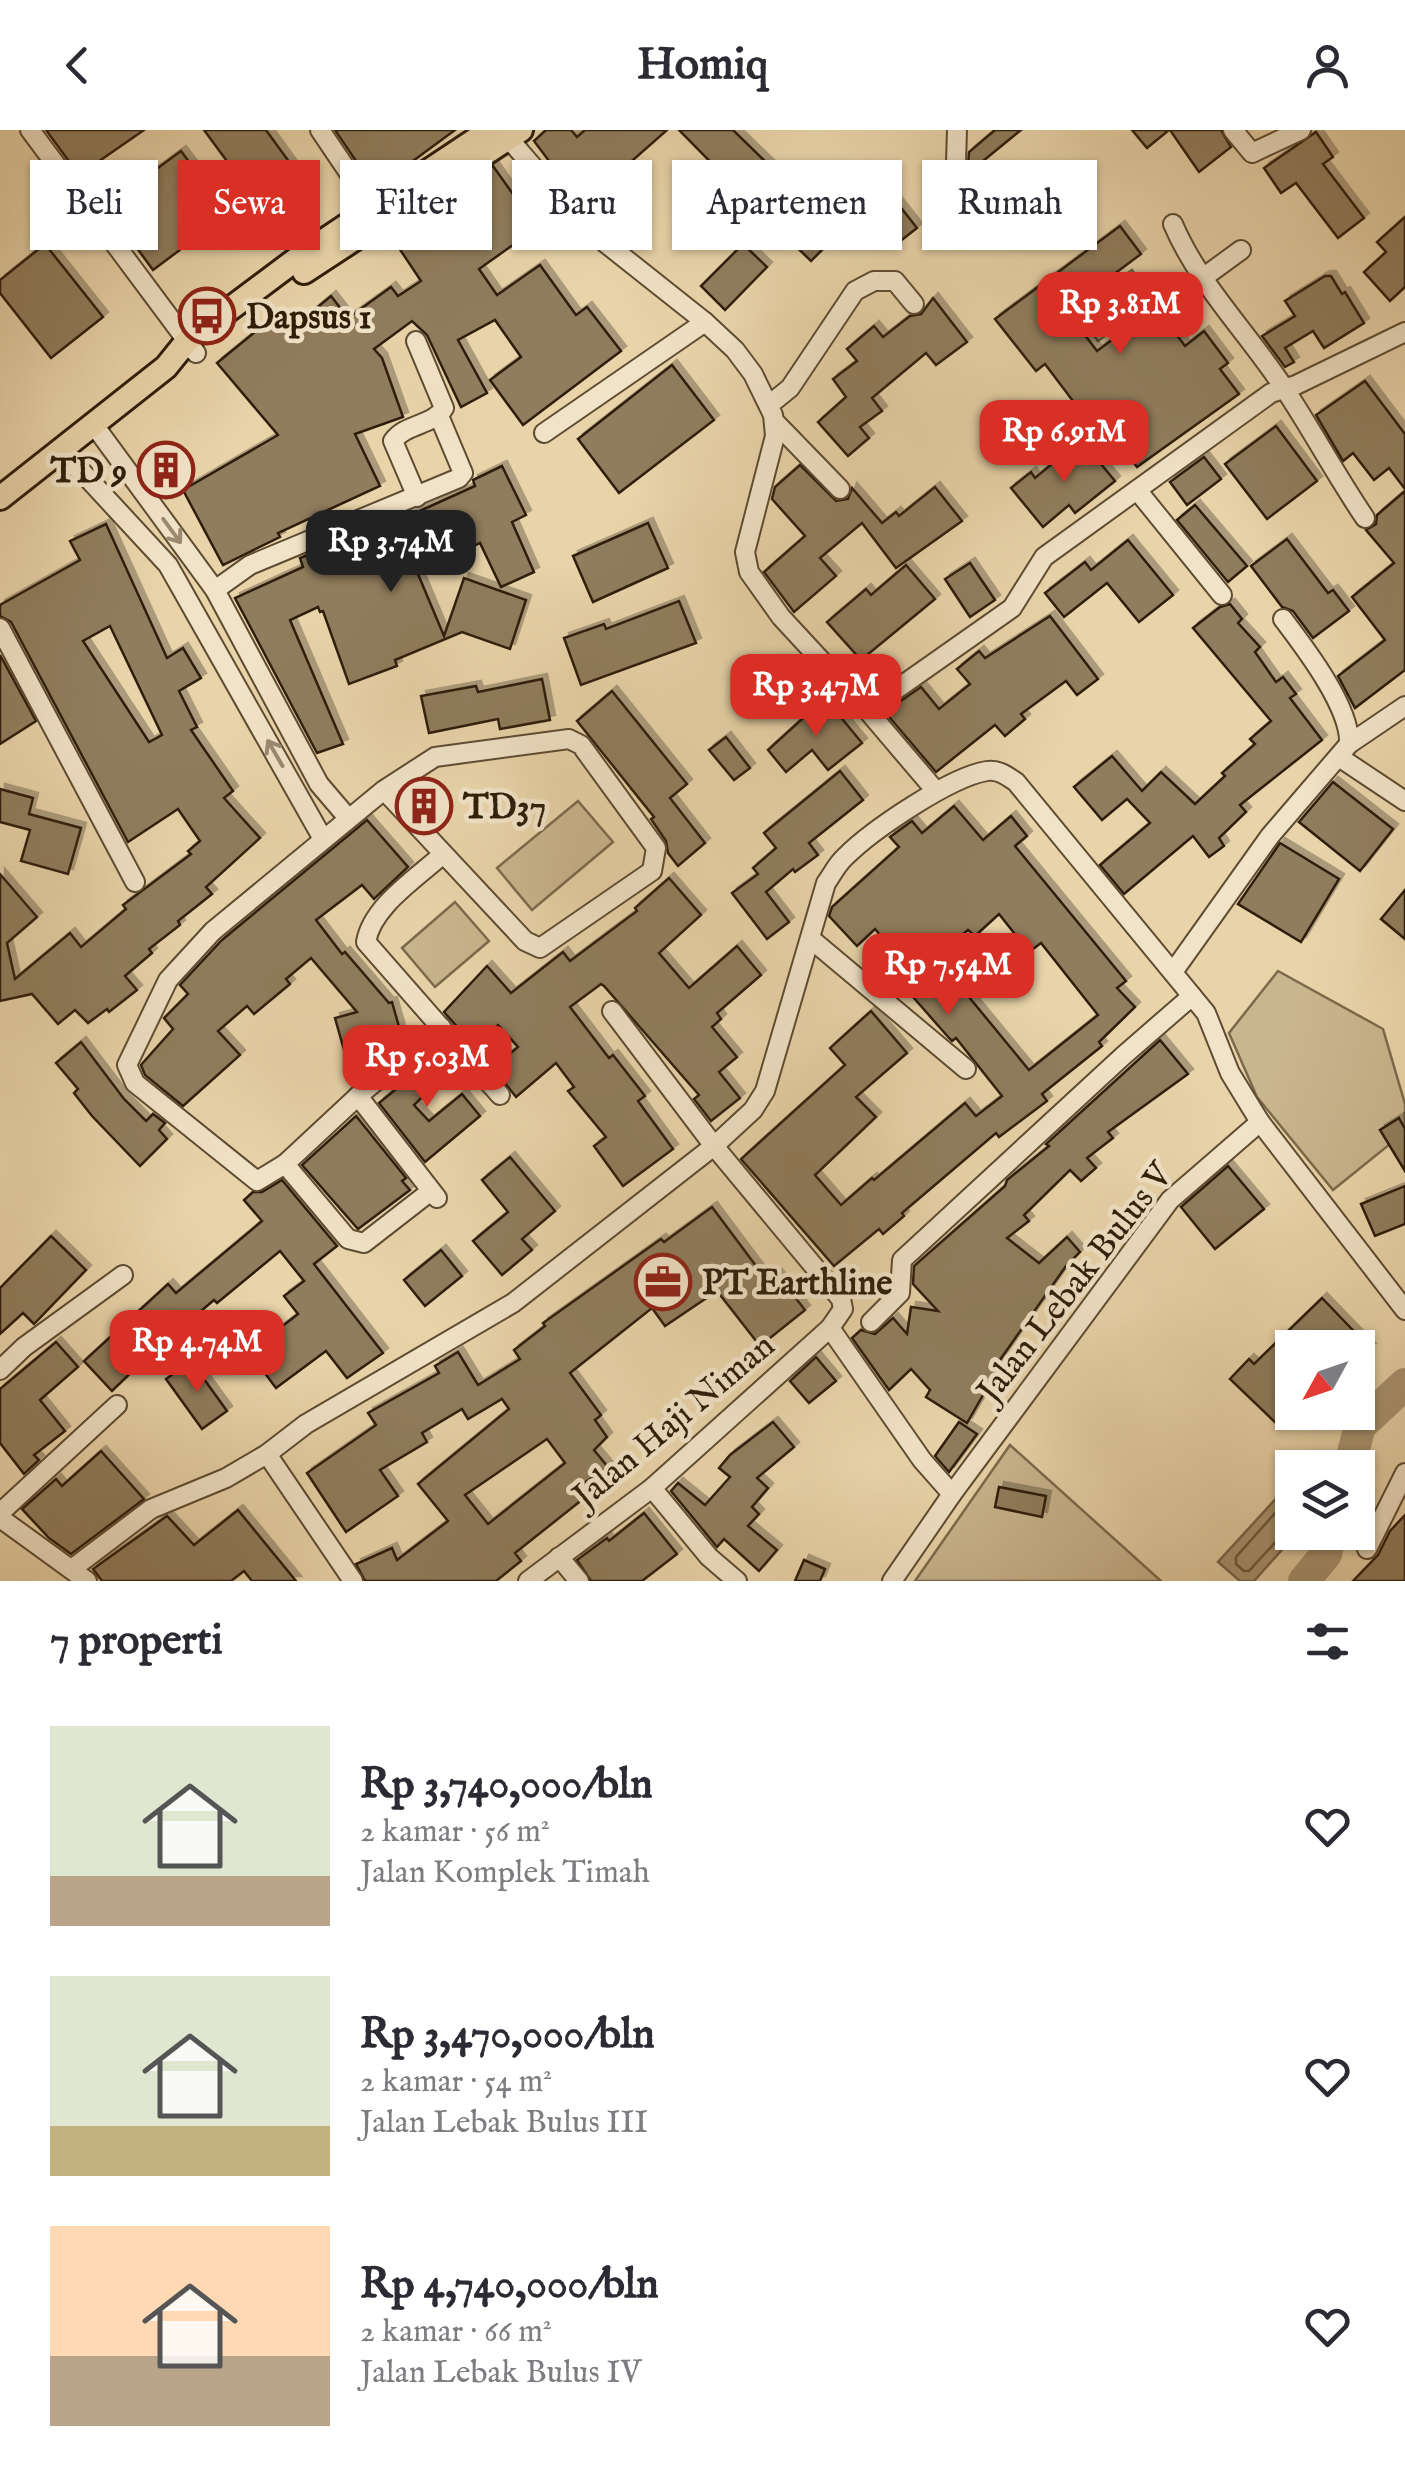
<!DOCTYPE html>
<html lang="id">
<meta charset="utf-8">
<style>
:root{--surface:#fff;--page:#f7f7f7;--text:#2b2b33;--muted:#7c7c81;--accent:#d93025}
body{margin:0;font-family:"IM FELL English",serif;background:var(--page);color:var(--text);height:100vh;display:flex;flex-direction:column;font-size:38px;white-space:nowrap}
*{box-sizing:border-box;margin:0}
p{font-size:32px;color:var(--muted)}
.icon{flex:none;width:55px;height:55px;fill:none;stroke:currentColor;stroke-width:2;stroke-linecap:round;stroke-linejoin:round}
.map{position:relative;height:1451px;overflow:hidden}
.details{display:flex;flex-direction:column;background:var(--surface);flex:1}
.details>*{flex:none}
.hud{position:absolute;left:30px;top:30px;width:1345px;height:90px;display:flex;gap:20px}
.needle{width:65px;rotate:230deg}
.buttons{position:absolute;left:1275px;top:1200px;display:grid;gap:20px}
.buttons a{display:grid;place-items:center;width:100px;height:100px;border-radius:0px;background:var(--surface);box-shadow:0 2px 8px #0004;font-size:50px}
.price{position:absolute;translate:-50% -85px;padding:0 22px;border-radius:20px;background:var(--accent);color:#fff;font-size:32px;line-height:65px;filter:drop-shadow(0 2px 5px #0008)}
.price::after{content:'';position:absolute;left:50%;top:60px;width:30px;height:22px;margin-left:-15px;background:inherit;clip-path:polygon(0 0,100% 0,50% 100%)}
.price.selected{background:#222;color:#fff}
ul{padding:0;list-style:none}
li{display:flex;align-items:center;gap:30px;height:250px;padding:0 50px}
li span{display:grid;place-items:center;flex:none;width:280px;height:200px;border-radius:0px;color:#555}
li>.icon{margin-inline-start:auto}
span .icon{width:120px;height:120px;fill:#fffc;stroke-width:1}
li b{font-size:42px}
h2{display:flex;justify-content:space-between;align-items:center;height:120px;padding:0 50px;font-size:42px}
.chip{padding:0 35px;border-radius:0px;background:var(--surface);box-shadow:0 2px 8px #0004;font-size:35px;line-height:90px}
.chip.selected{background:var(--accent);color:#fff}
header{display:flex;justify-content:space-between;align-items:center;height:130px;padding:0 50px;background:var(--surface);font-size:45px;font-weight:700}
.map>svg:first-child{display:block}
.green{fill:#c9b58e;stroke:#7c6a4c;stroke-width:2.5}
.water{fill:#aa9673;stroke:#796649;stroke-width:2.5}
.lines{fill:none;stroke-linecap:round;stroke-linejoin:round}
.shore{stroke:#6c5a3e;stroke-width:2.5}
.river{stroke:#aa9673;stroke-width:32}
.building{fill:#907d5d;stroke:#2f1e0a;stroke-width:2.5;fill-rule:evenodd;filter:url(#shadow)}
.minor-casing{stroke:#5e4c32;stroke-width:22}
.major-casing{stroke:#2f1e0a;stroke-width:28}
.minor{stroke:#f1e3c7;stroke-width:18}
.major{stroke:#e9d4a9;stroke-width:22}
.oneway{stroke:#9a8a72}
.labels{text-anchor:middle;stroke-width:9;stroke-linejoin:round;paint-order:stroke}
.poi-label{font-size:35px;font-weight:bold;fill:#2f1e0a;stroke:#f1e3c7;text-anchor:start}
.street-label{font-size:35px;fill:#2f1e0a;stroke:#f1e3c7}
</style>
<header><svg class="icon" aria-label="back" viewBox="0 0 24 24"><path d="M15 5l-7 7 7 7"/></svg>Homiq<svg class="icon" aria-label="person" viewBox="0 0 24 24"><circle cx="12" cy="8" r="4"/><path d="M4 21q1-7 8-7t8 7"/></svg></header>
<div class="map">
<svg width="1405" height="1451" viewBox="0 0 1405 1451">
<defs>
<filter id="shadow"><feDropShadow dx="5" dy="-5" stdDeviation="0" flood-color="#0004"/></filter>
</defs>
<rect width="100%" height="100%" fill="#e9d4a9"/>
<filter id="stains"><feTurbulence type="fractalNoise" baseFrequency=".002" numOctaves="4"/><feColorMatrix values="0 0 0 0 .2 0 0 0 0 .09 0 0 0 0 .02 0 0 0 .5 -.17"/></filter>
<radialGradient id="worn" r=".72"><stop offset=".6" stop-color="#630" stop-opacity="0"/><stop offset="1" stop-color="#630" stop-opacity=".3"/></radialGradient>
<g class="green">
<polygon points="1132,140 1154,170 1098,211 1076,180"/>
<polygon points="578,671 613,712 532,780 497,738"/>
<polygon points="455,772 489,811 435,857 402,818"/>
<polygon points="1278,841 1383,899 1405,974 1405,1002 1333,1060 1257,967 1229,903"/>
<polygon points="1010,1315 1161,1451 915,1451"/>
</g>
<polygon class="water" points="1292,1351 1292,1402 1297,1403 1254,1451 1240,1451 1218,1432"/>
<g class="lines">
<polyline class="shore" points="1292,1364 1236,1427 1236,1434 1244,1441 1249,1441 1292,1394"/>
<g class="river">
<polyline points="1349,1338 1360,1296 1405,1254"/>
<polyline points="1304,1451 1326,1424 1331,1402"/>
</g>
</g>
<g class="building">
<polygon points="46,0 144,0 79,45"/>
<polygon points="204,0 266,0 308,58 268,87"/>
<polygon points="335,0 455,0 375,59"/>
<polygon points="546,0 571,0 577,7 585,0 667,0 582,75 534,11"/>
<polygon points="679,0 733,0 769,35 742,64"/>
<polygon points="995,0 1021,0 972,40 968,36 969,22"/>
<polygon points="1132,0 1169,0 1147,18"/>
<polygon points="1170,0 1221,0 1231,17 1199,42"/>
<polygon points="1316,2 1333,27 1323,34 1364,88 1338,108 1296,53 1281,63 1264,38"/>
<polygon points="181,21 228,84 153,140 106,76"/>
<polygon points="493,36 537,98 479,139 497,165 540,135 576,185 587,177 621,221 523,295 490,250 521,227 495,190 458,210 487,263 461,277 427,205 412,191 374,219 382,228 403,287 355,304 380,356 278,403 280,407 223,435 183,360 278,305 217,233 277,184 290,200 331,166 348,188 391,157 398,166 421,151 397,115 445,83 440,74"/>
<polygon points="891,65 917,98 894,116 868,83"/>
<polygon points="803,72 837,105 811,131 777,98"/>
<polygon points="1405,87 1405,157 1390,171 1364,142 1386,122 1377,112"/>
<polygon points="1120,96 1141,124 1066,180 1097,221 1156,177 1185,216 1204,201 1228,233 1220,239 1239,264 1137,337 1088,272 1079,279 1045,234 1036,241 995,189"/>
<polygon points="45,114 103,187 51,228 0,163 0,150"/>
<polygon points="743,114 767,137 725,180 701,156"/>
<polygon points="1325,146 1331,146 1342,164 1345,162 1364,193 1324,218 1313,201 1285,218 1294,232 1285,237 1262,206 1295,186 1285,171"/>
<polygon points="933,168 967,212 936,235 926,223 872,268 882,281 860,297 869,308 848,326 818,292 846,267 833,249 857,231 847,219 874,196 883,207 910,186 921,184"/>
<polygon points="672,235 714,290 619,363 578,309"/>
<polygon points="1365,251 1405,304 1405,359 1389,338 1374,350 1353,323 1343,331 1316,285"/>
<polygon points="1276,296 1317,351 1267,389 1225,334"/>
<polygon points="1081,310 1115,351 1075,383 1069,375 1043,397 1011,358 1031,342 1035,348"/>
<polygon points="170,324 183,341 162,357 150,339"/>
<polygon points="1204,327 1221,349 1187,375 1170,352"/>
<polygon points="800,335 836,371 848,369 852,358 882,393 896,382 899,386 935,357 962,391 896,438 862,393 820,428 836,446 794,482 764,442 805,406 772,369 775,357"/>
<polygon points="502,336 526,385 512,392 534,442 501,457 480,413 418,444 444,506 464,448 526,470 510,519 462,502 395,530 397,536 349,554 323,481 320,482 318,477 290,490 343,614 317,623 235,468 303,437 300,428 413,384 475,356 473,350"/>
<polygon points="1405,361 1405,540 1355,578 1338,546 1385,510 1352,467 1394,433 1366,400 1376,394 1377,385"/>
<polygon points="1195,375 1247,436 1228,452 1177,390"/>
<polygon points="648,393 668,438 593,472 573,426"/>
<path d="M106,394L167,528L183,518L201,548L179,561L197,597L191,600L233,661L224,668L260,708L206,757L212,764L178,791L180,795L149,819L152,823L125,846L137,860L109,882L107,879L88,893L75,880L58,894L32,864L0,871V744L37,787L7,813L15,849L70,803L81,817L126,779L123,775L191,724L188,721L200,711L178,679L128,712L11,492L0,486V475L80,430L70,411ZM110,496L162,605L149,612L83,511Z"/>
<polygon points="1287,409 1328,463 1333,460 1349,481 1313,508 1293,481 1282,477 1251,436"/>
<polygon points="1128,410 1173,465 1139,492 1107,453 1064,487 1045,463 1085,432 1091,440"/>
<polygon points="970,433 995,470 970,487 945,449"/>
<polygon points="906,435 935,469 861,530 827,492 866,459 871,465"/>
<polygon points="679,471 696,513 581,555 564,508 604,494 606,499"/>
<polygon points="1230,474 1242,489 1238,493 1260,517 1255,522 1276,552 1283,547 1296,564 1290,568 1322,610 1240,675 1246,682 1219,708 1224,716 1209,727 1193,706 1124,764 1100,735 1150,693 1127,669 1102,690 1074,657 1112,626 1142,661 1161,642 1195,674 1225,646 1222,643 1255,614 1250,609 1271,591 1193,498 1220,477"/>
<polygon points="1050,486 1098,549 1077,565 1066,551 1021,584 1025,589 1005,606 995,595 936,642 885,582 921,557 939,579 970,554 957,539 979,521 985,528"/>
<polygon points="0,525 36,591 0,614"/>
<polygon points="542,549 550,590 500,599 498,589 429,603 421,566 476,556 478,562"/>
<polygon points="612,561 687,654 670,668 705,713 678,736 668,723 666,711 651,689 654,687 577,591"/>
<polygon points="825,568 862,613 828,640 812,620 786,642 768,620"/>
<polygon points="726,607 750,638 734,650 709,620"/>
<polygon points="840,641 863,670 809,713 818,725 795,742 793,739 766,762 789,792 767,809 732,763 758,744 753,738 776,718 764,703"/>
<polygon points="1333,652 1393,699 1360,741 1299,692"/>
<polygon points="0,659 33,668 29,684 81,698 68,744 21,731 30,700 0,692"/>
<path d="M954,676L983,710L1011,686L1027,706L1015,716L1126,851L1117,858L1135,877L1099,912L1102,916L1042,964L1047,971L999,1007L996,1003L902,1083L904,1086L883,1104L879,1099L834,1136L741,1029L845,935L830,918L871,881L907,923L856,967L876,987L815,1045L841,1075L872,1048L874,1050L965,973L976,986L1002,966L956,908L952,911L949,908L913,867L925,857L875,799L857,816L829,786L832,777L899,717L890,707L912,691L922,703ZM999,784L1029,822L1041,813L1098,885L1029,940L936,827L968,800L975,806Z"/>
<polygon points="367,690 408,737 374,769 362,755 316,790 342,824 345,822 389,873 392,872 403,911 346,927 335,888 357,882 311,828 286,849 290,854 254,884 247,876 218,901 240,925 183,976 145,945 141,935 173,899 164,888 188,864 180,855 222,810"/>
<polygon points="1280,713 1339,749 1301,812 1238,774"/>
<polygon points="669,748 701,785 659,823 689,858 737,816 761,845 717,883 721,889 712,897 737,927 719,942 740,968 711,991 694,969 699,965 604,856 601,854 570,877 609,928 613,925 645,966 638,971 673,1019 623,1056 594,1016 606,1007 568,961 574,957 556,933 516,967 493,938 518,917 498,895 475,917 444,882 487,836 511,863 563,822 570,831 637,781 635,778"/>
<polygon points="1405,760 1405,809 1381,789"/>
<polygon points="1160,910 1188,944 1108,1002 1113,1008 1087,1028 1096,1038 1081,1051 1070,1040 1024,1085 1029,1091 1007,1108 1039,1133 1067,1107 1080,1122 1066,1136 995,1237 998,1239 967,1293 926,1267 930,1260 911,1239 889,1260 852,1208 861,1200 875,1204 893,1188 907,1204 911,1177 938,1181 913,1154 914,1136 1005,1056 1007,1050 1049,1016 1046,1014"/>
<polygon points="81,912 124,969 146,991 153,984 165,993 159,1000 167,1009 140,1036 92,986 74,963 78,959 56,933"/>
<polygon points="429,923 446,944 414,975 429,991 462,964 480,986 425,1032 379,973 406,951 401,946"/>
<polygon points="356,986 406,1048 402,1051 410,1060 358,1099 302,1035"/>
<polygon points="1399,988 1405,999 1405,1041 1380,1000"/>
<polygon points="510,1027 555,1081 522,1109 532,1120 502,1145 473,1111 508,1082 482,1050"/>
<polygon points="1228,1036 1264,1079 1215,1119 1181,1077"/>
<polygon points="282,1050 337,1116 314,1134 383,1223 347,1248 326,1221 276,1258 249,1222 298,1184 284,1166 304,1151 280,1121 217,1173 214,1170 149,1225 112,1261 84,1231 168,1154 176,1163 262,1091 244,1070 253,1062 262,1062"/>
<polygon points="1405,1056 1405,1094 1375,1106 1361,1074"/>
<path d="M712,1077L768,1152L777,1144L805,1180L760,1216L717,1161L665,1196L652,1178L570,1243L601,1285L595,1290L607,1307L594,1320L608,1337L575,1359L583,1369L515,1423L521,1431L496,1451H365L356,1434L392,1418L397,1430L448,1391L418,1354L509,1279L502,1269L468,1289L462,1279L422,1303L427,1312L380,1340L398,1366L346,1402L307,1343L376,1295L368,1283L439,1243L435,1236L458,1222L478,1255L520,1229L514,1220L545,1196L543,1193L661,1109L664,1112ZM547,1309L565,1333L488,1394L465,1365Z"/>
<polygon points="51,1106 86,1140 34,1194 23,1183 0,1204 0,1158"/>
<polygon points="441,1120 462,1146 425,1176 404,1150"/>
<polygon points="1322,1168 1370,1218 1292,1218 1292,1284 1280,1297 1230,1249 1249,1229 1254,1234"/>
<polygon points="56,1212 78,1237 40,1270 65,1301 34,1325 39,1330 24,1344 0,1313 0,1259"/>
<polygon points="816,1227 836,1251 809,1273 790,1251"/>
<polygon points="191,1231 227,1281 202,1299 166,1249"/>
<polygon points="773,1292 794,1317 757,1348 768,1358 752,1377 759,1384 748,1396 777,1420 759,1441 724,1409 717,1417 671,1361 678,1353 705,1375 730,1347 719,1338 730,1325"/>
<polygon points="959,1292 977,1304 949,1342 935,1326"/>
<polygon points="101,1321 144,1369 71,1424 49,1408 22,1379 56,1349 62,1356"/>
<polygon points="999,1357 1046,1366 1042,1387 995,1377"/>
<polygon points="238,1380 296,1451 252,1451 244,1441 231,1451 102,1451 93,1439 167,1386 194,1415"/>
<polygon points="644,1383 677,1424 642,1451 591,1451 577,1430 607,1408 609,1411"/>
<polygon points="1405,1385 1405,1451 1353,1451 1378,1425 1390,1401"/>
<polygon points="804,1430 825,1439 820,1451 795,1451"/>
</g>
<g class="lines">
<g class="minor-casing">
<g id="minor">
<polyline points="30,0 196,223"/>
<polyline points="320,0 372,77"/>
<polyline points="1233,0 1252,23 1301,0"/>
<polyline points="509,9 584,96 705,192 735,220 753,244 773,285 775,306 745,422 749,442 781,487 867,580 935,660"/>
<polyline points="955,64 957,0"/>
<path d="M1173,94C1198,153 1246,201 1282,255C1311,298 1335,344 1365,388"/>
<polyline points="1204,147 1241,120"/>
<path d="M416,211L444,278C433,296 406,293 393,311L417,367"/>
<polyline points="769,275 790,258 855,161 874,151 895,151 914,174"/>
<polyline points="775,292 840,359"/>
<polyline points="94,295 215,460 319,654 348,688"/>
<polyline points="544,303 705,192"/>
<polyline points="57,324 82,342 168,435 323,709"/>
<polyline points="1137,360 1222,465"/>
<polyline points="215,460 250,435 459,348 463,343 439,286"/>
<polyline points="0,498 135,752"/>
<polyline points="867,580 1012,478 1044,427 1271,263 1296,255 1405,202"/>
<polyline points="1349,614 1405,576"/>
<polyline points="1339,627 1405,671"/>
<polyline points="384,660 525,811 540,818 652,741 656,718 581,615 569,609 435,627 384,660 213,801 168,850 127,935 135,953 257,1051 285,1034 358,966 441,897"/>
<path d="M443,724C417,748 372,776 366,812L500,965"/>
<polyline points="812,810 966,939"/>
<path d="M1173,842L1270,706L1349,614C1351,578 1305,518 1283,489"/>
<polyline points="358,966 437,1068"/>
<polyline points="285,1034 348,1109 364,1113 431,1061"/>
<polyline points="871,1192 900,1163 902,1130 1123,926 1192,866"/>
<polyline points="830,1198 922,1330 952,1364"/>
<polyline points="0,1240 24,1217 123,1145"/>
<polyline points="267,1324 353,1451"/>
<polyline points="652,1358 709,1427 737,1451"/>
<polyline points="0,1383 117,1275"/>
<polyline points="0,1388 87,1451"/>
<polyline points="1367,1419 1405,1343"/>
<polyline points="559,1427 579,1451"/>
<path d="M73,1438L151,1379L226,1348L267,1324L306,1294L513,1173L714,1016L753,980L765,961L826,753C832,745 837,734 845,727C872,700 950,647 987,641C998,639 1007,646 1016,652L1206,883L1230,943L1260,992L1405,1180"/>
<polyline points="528,1451 652,1358 830,1198 843,1179 841,1169 714,1016 612,881"/>
<polyline points="892,1451 952,1364 1170,1070 1260,992"/>
</g>
</g>
<g class="major-casing">
<g id="major">
<polyline points="304,142 521,0"/>
<polyline points="0,368 166,237 187,211 298,128 490,0"/>
</g>
</g>
<use href="#minor" class="minor"/>
<use href="#major" class="major"/>
</g>
<defs><path id="oneway-shaft" d="M-6 0H5M1.5-3L5.5 0L1.5 3" fill="none" stroke-width="1.6" stroke-linecap="round" stroke-linejoin="round" transform="scale(2.5)"/></defs>
<g class="oneway">
<use href="#oneway-shaft" transform="translate(172 401) rotate(54)"/>
<use href="#oneway-shaft" transform="translate(275 623) rotate(-120)"/>
</g>
<defs>
<g id="bus-ring" transform="scale(2.875)"><circle r="9.5" fill="#f1e3c7" stroke="#8f2418" stroke-width="1.5"/><path d="M-5-6H5V4H4V6H2V4H-2V6H-4V4H-5ZM-3.5-4V0h7V-4ZM-3.5 1.2v1.5H-2V1.2ZM2 1.2v1.5H3.5V1.2Z" fill="#8f2418"/></g>
<g id="building-ring" transform="scale(2.875)"><circle r="9.5" fill="#f1e3c7" stroke="#8f2418" stroke-width="1.5"/><path d="M-4-6H4V6H1V3H-1V6H-4ZM-2.5-4.3h1.7v1.8h-1.7ZM.8-4.3h1.7v1.8H.8ZM-2.5-1h1.7V.8h-1.7ZM.8-1h1.7V.8H.8Z" fill="#8f2418"/></g>
<g id="office-ring" transform="scale(2.875)"><circle r="9.5" fill="#f1e3c7" stroke="#8f2418" stroke-width="1.5"/><path d="M-6-3h4V-5.5h4V-3h4V5H-6ZM-1-4.5V-3h2v-1.5ZM-6 0V1H6V0Z" fill="#8f2418"/></g>
</defs>
<g fill-rule="evenodd">
<use href="#bus-ring" x="207" y="186"/>
<use href="#building-ring" x="166" y="340"/>
<use href="#building-ring" x="424" y="676"/>
<use href="#office-ring" x="663" y="1152"/>
</g>
<g class="labels">
<g class="poi-label">
<text x="246" y="198">Dapsus 1</text>
<text x="127" y="352" text-anchor="end">TD 9</text>
<text x="463" y="688">TD37</text>
<text x="702" y="1164">PT Earthline</text>
</g>
<g class="street-label">
<text transform="translate(1074 1152) rotate(-52)" y="12">Jalan Lebak Bulus V</text>
<text transform="translate(673 1290) rotate(-40)" y="12">Jalan Haji Niman</text>
</g>
</g>
<rect width="100%" height="100%" filter="url(#stains)"/>
<rect width="100%" height="100%" fill="url(#worn)"/>
</svg>
<div class="buttons">
<a><svg class="needle" viewBox="-14 -14 28 28"><path d="M0-13l5 13h-10z" fill="#e53935"/><path d="M0 13l5-13h-10z" fill="#7c7c81"/></svg></a>
<a><svg class="icon" aria-label="layers" viewBox="0 0 24 24"><path d="M12 4l9 5-9 5-9-5zM3 14l9 5 9-5"/></svg></a>
</div>
<b class="price" style="left:1120px;top:227px">Rp 3.81M</b>
<b class="price" style="left:1064px;top:355px">Rp 6.91M</b>
<b class="price selected" style="left:391px;top:465px">Rp 3.74M</b>
<b class="price" style="left:816px;top:609px">Rp 3.47M</b>
<b class="price" style="left:948px;top:888px">Rp 7.54M</b>
<b class="price" style="left:427px;top:980px">Rp 5.03M</b>
<b class="price" style="left:197px;top:1265px">Rp 4.74M</b>
<div class="hud">
<a class="chip">Beli</a>
<a class="chip selected">Sewa</a>
<a class="chip">Filter</a>
<a class="chip">Baru</a>
<a class="chip">Apartemen</a>
<a class="chip">Rumah</a>
</div>
</div>
<section class="details">
<h2>7 properti<svg class="icon" aria-label="filters" viewBox="0 0 24 24"><path d="M4 7h16M4 17h16"/><circle cx="9" cy="7" r="2"/><circle cx="15" cy="17" r="2"/></svg></h2>
<ul>
<li><span style="background:linear-gradient(#dfe7d0 75%,#b9a48a 0)"><svg class="icon" aria-label="home" viewBox="0 0 24 24"><path d="M3 11l9-7 9 7M6 9v11h12V9"/></svg></span><div><b>Rp 3,740,000/bln</b><p>2 kamar · 56 m²</p><p>Jalan Komplek Timah</p></div><svg class="icon" aria-label="heart" viewBox="0 0 24 24"><path d="M12 20l-8-8c-3-5 5-10 8-4 3-6 11-1 8 4z"/></svg></li>
<li><span style="background:linear-gradient(#dfe7d0 75%,#c2b280 0)"><svg class="icon" aria-label="home" viewBox="0 0 24 24"><path d="M3 11l9-7 9 7M6 9v11h12V9"/></svg></span><div><b>Rp 3,470,000/bln</b><p>2 kamar · 54 m²</p><p>Jalan Lebak Bulus III</p></div><svg class="icon" aria-label="heart" viewBox="0 0 24 24"><path d="M12 20l-8-8c-3-5 5-10 8-4 3-6 11-1 8 4z"/></svg></li>
<li><span style="background:linear-gradient(#ffd9b3 65%,#b9a48a 0)"><svg class="icon" aria-label="home" viewBox="0 0 24 24"><path d="M3 11l9-7 9 7M6 9v11h12V9"/></svg></span><div><b>Rp 4,740,000/bln</b><p>2 kamar · 66 m²</p><p>Jalan Lebak Bulus IV</p></div><svg class="icon" aria-label="heart" viewBox="0 0 24 24"><path d="M12 20l-8-8c-3-5 5-10 8-4 3-6 11-1 8 4z"/></svg></li>
</ul>
</section>
